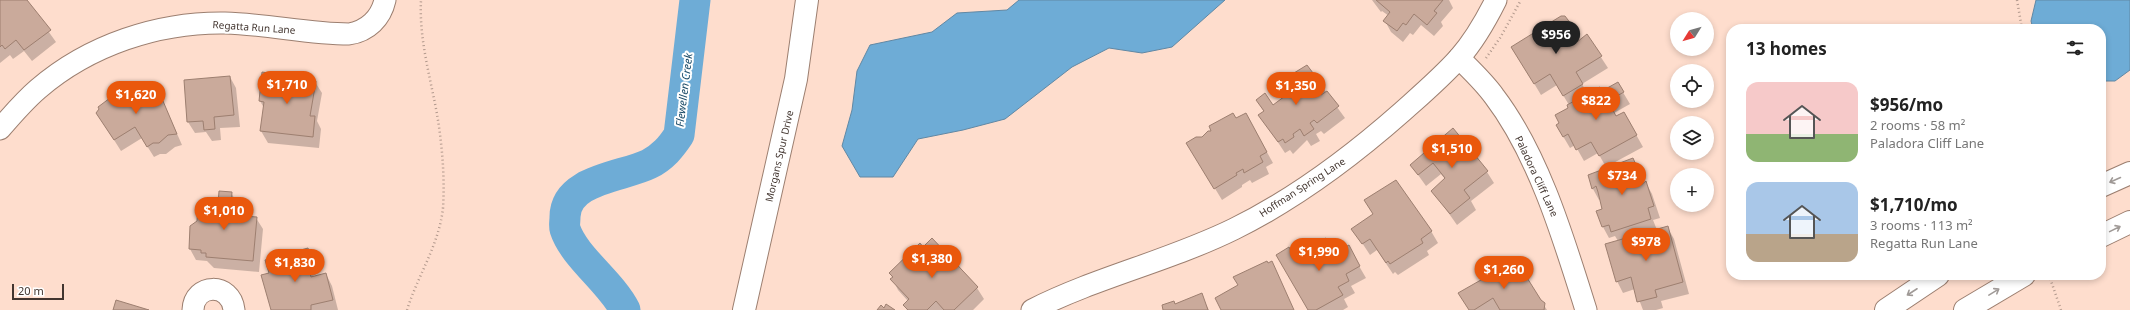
<!DOCTYPE html>
<meta charset="utf-8">
<style>
:root{--surface:#fff;--page:#f6f6f6;--text:#222;--muted:#767676;--accent:#ea580c}
body{margin:0;font-family:"Noto Sans",sans-serif;background:var(--page);color:var(--text);height:100vh;display:flex;flex-direction:column;font-size:15px;white-space:nowrap}
*{box-sizing:border-box;margin:0}
p{font-size:13px;color:var(--muted)}
.icon{flex:none;width:22px;height:22px;fill:none;stroke:currentColor;stroke-width:2;stroke-linecap:round;stroke-linejoin:round}
.map{position:relative;flex:1;overflow:hidden}
.panel{position:absolute;left:1726px;top:24px;width:380px;height:256px;display:flex;flex-direction:column;background:var(--surface);border-radius:16px;box-shadow:0 2px 6px #0003}
.panel>*{flex:none}
.needle{width:26px;rotate:233deg}
.fabs{position:absolute;left:1670px;top:12px;display:grid;gap:8px}
.fabs a{display:grid;place-items:center;width:44px;height:44px;border-radius:50%;background:var(--surface);box-shadow:0 2px 6px #0003;font-size:20px}
.scale{position:absolute;left:12px;bottom:10px;width:52px;box-sizing:border-box;padding-left:4px;border:2px solid #42352f;border-top:0;font-size:11px;line-height:14px;white-space:nowrap;color:#42352f;-webkit-text-stroke:3px #fff;paint-order:stroke}
.price{position:absolute;translate:-50% -34px;padding:0 9px;border-radius:14px;background:var(--accent);color:#fff;font-size:13px;line-height:26px;filter:drop-shadow(0 1px 2px #0008)}
.price::after{content:'';position:absolute;left:50%;top:24px;width:12px;height:9px;margin-left:-6px;background:inherit;clip-path:polygon(0 0,100% 0,50% 100%)}
.price.selected{background:#222;color:#fff}
ul{padding:0;list-style:none}
li{display:flex;align-items:center;gap:12px;height:100px;padding:0 20px}
li span{display:grid;place-items:center;flex:none;width:112px;height:80px;border-radius:12px;color:#555}
li>.icon{margin-inline-start:auto}
span .icon{width:48px;height:48px;fill:#fffc;stroke-width:1}
li b{font-size:17px}
h2{display:flex;justify-content:space-between;align-items:center;height:48px;padding:0 20px;font-size:17px}
.map>svg:first-child{display:block}
.water{fill:#6eacd6;stroke:#6188a4}
.shadow{fill:#0003}
.lines{fill:none;stroke-linecap:round;stroke-linejoin:round}
.river{stroke:#6eacd6;stroke-width:31}
.building{fill:#caaa9b;stroke:#9d7f70}
.minor-casing{stroke:#9c7f70;stroke-width:23}
.tertiary-casing{stroke:#9c7f70;stroke-width:24}
.secondary-casing{stroke:#9c7f70;stroke-width:24}
.path{stroke:#b2998d;stroke-width:2.5;stroke-dasharray:1 3;stroke-linecap:butt}
.minor{stroke:#fff;stroke-width:21}
.tertiary{stroke:#fff;stroke-width:22}
.secondary{stroke:#fff;stroke-width:22}
.oneway{stroke:#a09a97}
.labels{text-anchor:middle;stroke-width:4;stroke-linejoin:round;paint-order:stroke}
.street-label{font-size:10px;fill:#42352f;stroke:#fff}
.water-label{font-size:11px;font-style:italic;fill:#1b4b68;stroke:#fff}
</style>
<div class="map">
<svg width="2130" height="310" viewBox="0 0 2130 310">
<rect width="100%" height="100%" fill="#feddcd"/>
<g class="water">
<polygon points="1019,0 1225,0 1172,47 1142,53 1109,48 1072,67 1005,119 963,130 918,139 893,177 860,177 842,146 852,110 857,71 870,45 932,32 957,13 1007,10"/>
<polygon points="2036,0 2130,0 2130,70 2115,81 2101,81 2101,29 2033,29 2031,21"/>
</g>
<g class="shadow">
<polygon points="0,0 26,0 56,42 32,61 24,51 13,59 10,55 0,63"/>
<polygon points="1372,0 1449,0 1453,8 1441,22 1443,26 1434,36 1421,25 1413,35 1410,33 1403,42 1391,32 1385,21 1389,16 1382,11 1381,12"/>
<polygon points="1570,25 1577,37 1575,41 1577,43 1587,36 1608,68 1582,84 1588,95 1602,93 1618,84 1630,104 1614,113 1616,117 1624,113 1643,147 1606,167 1598,153 1584,161 1575,145 1570,148 1557,126 1570,108 1569,105 1557,85 1541,95 1519,58"/>
<polygon points="230,77 236,88 240,127 220,128 221,140 212,141 206,132 195,133 188,122"/>
<polygon points="1318,81 1345,118 1324,134 1321,131 1316,134 1320,141 1311,146 1307,140 1293,154 1290,150 1285,153 1260,115 1264,112 1257,100 1273,106 1285,97 1277,84"/>
<polygon points="315,82 322,93 317,121 321,129 319,148 268,143 261,131 264,108 260,101"/>
<polygon points="146,83 156,105 163,102 182,145 175,147 166,154 160,154 154,157 142,138 121,151 104,124 127,91 132,91"/>
<polygon points="1236,120 1252,125 1273,163 1266,167 1269,174 1252,183 1250,180 1242,185 1242,187 1222,200 1194,154 1202,138"/>
<polygon points="1453,129 1487,172 1494,183 1471,201 1476,210 1457,225 1433,191 1445,179 1441,174 1426,186 1411,165"/>
<polygon points="1632,159 1642,175 1643,184 1646,183 1652,194 1660,218 1653,220 1657,230 1667,227 1674,239 1689,294 1661,301 1663,308 1656,310 1643,310 1635,289 1623,293 1617,281 1618,241 1615,236 1609,238 1603,227 1598,212 1603,210 1600,199 1599,200 1593,189 1589,176"/>
<polygon points="231,193 238,204 238,209 243,210 247,217 256,218 263,229 259,272 214,268 207,261 196,260 190,249 219,205"/>
<polygon points="1365,201 1431,231 1438,243 1427,251 1429,255 1398,275 1395,272 1393,274 1377,250 1370,255 1353,229 1374,215"/>
<polygon points="932,240 977,288 984,299 973,310 907,310 904,305 908,301 898,290 890,273"/>
<polygon points="1348,247 1366,278 1351,286 1355,293 1344,299 1348,307 1343,310 1309,310 1292,254 1335,254"/>
<polygon points="308,249 314,261 318,273 311,277 326,274 332,286 338,310 272,310 270,273"/>
<polygon points="1513,258 1547,310 1469,310 1503,268"/>
<polygon points="1201,295 1209,310 1165,310 1175,305"/>
</g>
<g class="lines">
<path class="river" d="M625,310C611,282 574,257 565,229C564,226 565,221 565,217C565,179 623,177 649,164C663,157 671,147 679,135L695,0"/>
</g>
<g class="building">
<polygon points="0,0 27,0 51,30 24,50 16,40 5,49 2,45 0,47"/>
<polygon points="1376,0 1443,0 1434,11 1437,13 1427,25 1414,14 1406,25 1403,23 1397,31 1383,21 1390,12"/>
<polygon points="1561,16 1565,16 1571,24 1568,30 1577,42 1587,34 1602,56 1576,72 1583,84 1563,96 1550,74 1534,84 1511,47"/>
<polygon points="1307,65 1319,81 1315,84 1316,86 1315,87 1321,95 1327,91 1339,106 1317,123 1314,120 1310,123 1314,129 1304,136 1300,129 1293,134 1294,137 1285,143 1283,139 1278,142 1258,115 1264,111 1256,100 1265,93 1273,105 1285,96 1276,84"/>
<polygon points="262,72 316,81 310,116 315,116 313,137 260,131 264,102 259,101"/>
<polygon points="230,76 234,115 214,117 215,129 204,130 203,121 187,122 184,80"/>
<polygon points="146,82 155,104 163,101 177,134 168,135 159,143 153,143 147,147 135,127 114,140 96,113 99,109 98,107 114,95 114,92 125,87 127,90 132,90"/>
<polygon points="1618,82 1624,92 1608,101 1616,116 1624,112 1637,135 1599,156 1591,142 1576,150 1568,134 1563,137 1556,125 1559,123 1555,115 1568,108 1567,105 1600,87 1602,91"/>
<polygon points="1233,113 1236,118 1246,113 1267,152 1260,156 1263,162 1244,173 1243,169 1236,173 1237,175 1214,189 1186,143 1196,137 1202,137 1208,131 1211,131 1209,126"/>
<polygon points="1453,128 1488,171 1464,190 1470,198 1450,214 1431,191 1445,178 1433,163 1418,175 1410,165"/>
<polygon points="1633,158 1640,174 1641,185 1646,181 1654,206 1648,208 1651,219 1611,232 1609,225 1602,227 1596,211 1602,209 1598,192 1596,186 1592,189 1588,175"/>
<polygon points="1396,180 1432,231 1421,239 1423,243 1390,264 1388,261 1386,263 1370,239 1362,244 1351,229 1373,214 1364,200"/>
<polygon points="219,191 232,192 231,207 244,209 243,216 257,217 253,261 206,257 206,253 201,253 201,250 189,249 190,226 197,221 198,202 218,204"/>
<polygon points="1668,226 1683,282 1655,290 1657,297 1637,302 1631,277 1616,282 1605,244"/>
<polygon points="932,238 978,287 954,310 944,310 936,301 927,310 908,310 903,305 909,299 890,279 893,277 889,273 920,243 923,247"/>
<polygon points="1326,238 1335,253 1349,245 1360,266 1346,274 1349,281 1338,287 1343,295 1316,310 1308,310 1276,255 1289,247 1292,253 1304,250"/>
<polygon points="308,248 312,261 308,264 311,277 326,273 333,300 311,305 311,310 271,310 261,275 269,273 265,260"/>
<polygon points="1514,257 1541,300 1545,303 1544,310 1500,310 1493,298 1474,310 1469,310 1458,293 1502,268 1501,265"/>
<polygon points="1267,261 1268,263 1272,261 1294,310 1221,310 1215,298 1238,285 1233,277"/>
<polygon points="1202,293 1208,310 1163,310 1162,305 1174,301 1175,304"/>
<polygon points="116,300 149,310 113,310"/>
<polygon points="886,304 895,310 877,310 881,305 884,308"/>
</g>
<g class="lines">
<g class="minor-casing">
<g id="minor">
<path d="M1459,58C1471,70 1484,82 1494,96C1539,155 1564,240 1586,310"/>
<path d="M0,129C12,115 24,101 38,89C89,45 158,22 225,23C267,24 308,34 349,34C368,31 381,18 385,0"/>
<path d="M193,310C194,283 231,282 234,310"/>
<path d="M1032,310C1097,277 1169,261 1234,229C1295,199 1351,157 1402,112C1421,95 1441,78 1459,58C1474,41 1486,20 1496,0"/>
</g>
</g>
<g class="tertiary-casing">
<polyline id="tertiary" points="744,310 796,79 807,0"/>
</g>
<g class="secondary-casing">
<g id="secondary">
<polyline points="2101,186 2130,173"/>
<polyline points="2101,236 2130,222"/>
<polyline points="1886,310 1938,275"/>
<polyline points="1965,310 2024,275"/>
</g>
</g>
<g class="path">
<polyline points="2017,0 2022,29"/>
<polyline points="1486,58 1500,38 1521,0"/>
<polyline points="2049,275 2061,310"/>
<path d="M407,310C418,275 439,245 443,208C445,177 442,144 437,114C430,76 419,39 421,0"/>
</g>
<use href="#minor" class="minor"/>
<use href="#tertiary" class="tertiary"/>
<use href="#secondary" class="secondary"/>
</g>
<defs><path id="oneway-shaft" d="M-6 0H5M1.5-3L5.5 0L1.5 3" fill="none" stroke-width="1.6" stroke-linecap="round" stroke-linejoin="round"/></defs>
<g class="oneway">
<use href="#oneway-shaft" transform="translate(2115 180) rotate(156)"/>
<use href="#oneway-shaft" transform="translate(2115 229) rotate(-26)"/>
<use href="#oneway-shaft" transform="translate(1912 292) rotate(147)"/>
<use href="#oneway-shaft" transform="translate(1994 292) rotate(-31)"/>
</g>
<g class="labels">
<g class="street-label">
<text transform="translate(254 27) rotate(4)" y="4">Regatta Run Lane</text>
<text transform="translate(779 156) rotate(-77)" y="4">Morgans Spur Drive</text>
<text transform="translate(1537 176) rotate(65)" y="4">Paladora Cliff Lane</text>
<text transform="translate(1302 187) rotate(-33)" y="4">Hoffman Spring Lane</text>
</g>
<g class="water-label">
<text transform="translate(684 90) rotate(-83)" y="4">Flewellen Creek</text>
</g>
</g>
</svg>
<div class="fabs">
<a><svg class="needle" viewBox="-14 -14 28 28"><path d="M0-13l5 13h-10z" fill="#e53935"/><path d="M0 13l5-13h-10z" fill="#767676"/></svg></a>
<a><svg class="icon" aria-label="locate" viewBox="0 0 24 24"><circle cx="12" cy="12" r="6"/><path d="M12 2v4M12 18v4M2 12h4M18 12h4"/></svg></a>
<a><svg class="icon" aria-label="layers" viewBox="0 0 24 24"><path d="M12 4l9 5-9 5-9-5zM3 14l9 5 9-5"/></svg></a>
<a>+</a>
</div>
<div class="scale">20 m</div>
<b class="price selected" style="left:1556px;top:55px">$956</b>
<b class="price" style="left:287px;top:105px">$1,710</b>
<b class="price" style="left:1296px;top:106px">$1,350</b>
<b class="price" style="left:136px;top:115px">$1,620</b>
<b class="price" style="left:1596px;top:121px">$822</b>
<b class="price" style="left:1452px;top:169px">$1,510</b>
<b class="price" style="left:1622px;top:196px">$734</b>
<b class="price" style="left:224px;top:231px">$1,010</b>
<b class="price" style="left:1646px;top:262px">$978</b>
<b class="price" style="left:1319px;top:272px">$1,990</b>
<b class="price" style="left:932px;top:279px">$1,380</b>
<b class="price" style="left:295px;top:283px">$1,830</b>
<b class="price" style="left:1504px;top:290px">$1,260</b>
<section class="panel">
<h2>13 homes<svg class="icon" aria-label="filters" viewBox="0 0 24 24"><path d="M4 7h16M4 17h16"/><circle cx="9" cy="7" r="2"/><circle cx="15" cy="17" r="2"/></svg></h2>
<ul>
<li><span style="background:linear-gradient(#f6c9c9 65%,#8fb573 0)"><svg class="icon" aria-label="home" viewBox="0 0 24 24"><path d="M3 11l9-7 9 7M6 9v11h12V9"/></svg></span><div><b>$956/mo</b><p>2 rooms · 58 m²</p><p>Paladora Cliff Lane</p></div></li>
<li><span style="background:linear-gradient(#a9c7e8 65%,#b9a48a 0)"><svg class="icon" aria-label="home" viewBox="0 0 24 24"><path d="M3 11l9-7 9 7M6 9v11h12V9"/></svg></span><div><b>$1,710/mo</b><p>3 rooms · 113 m²</p><p>Regatta Run Lane</p></div></li>
</ul>
</section>
</div>
